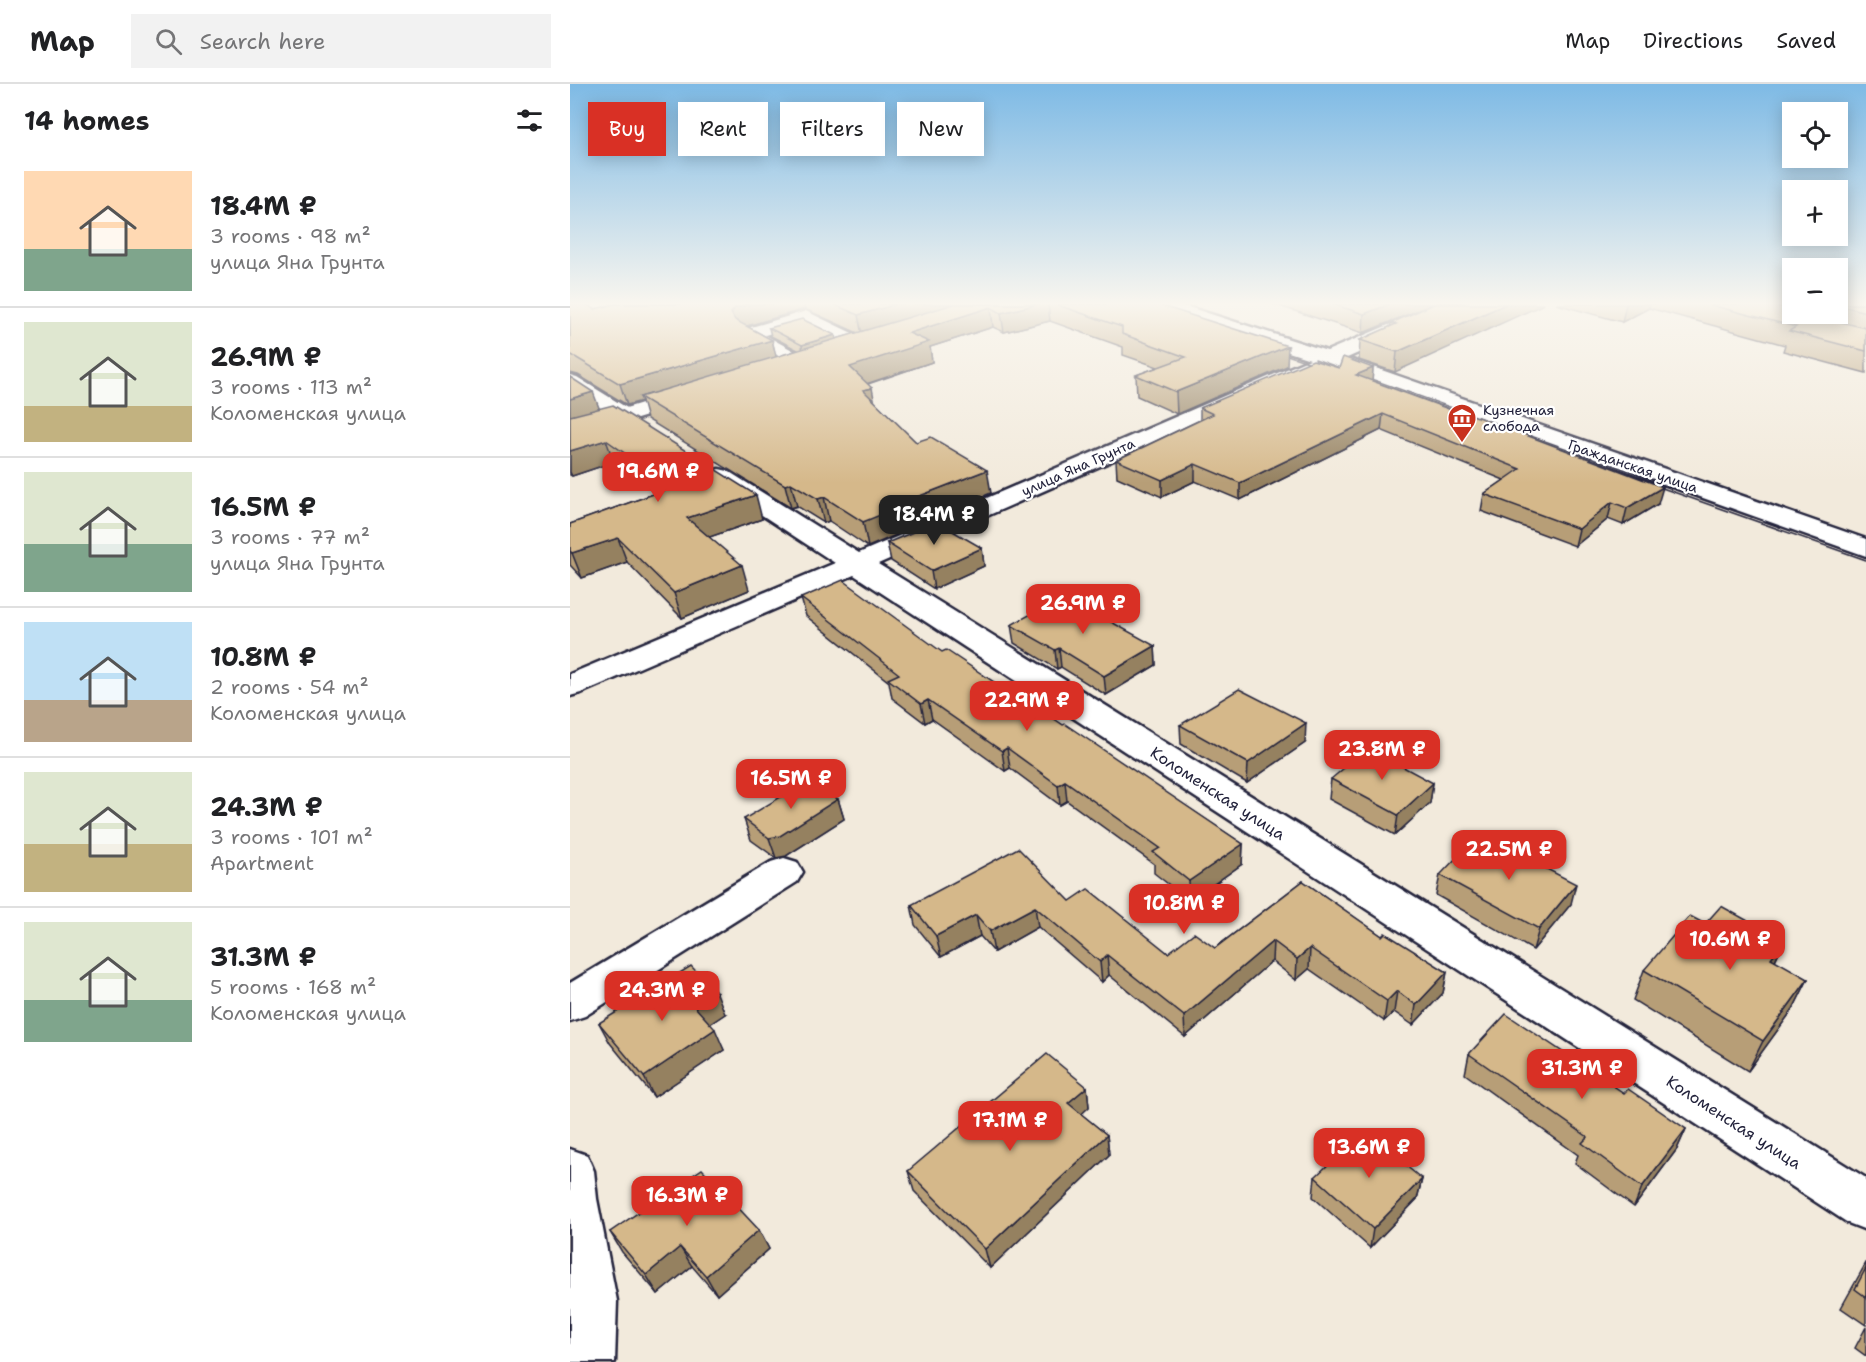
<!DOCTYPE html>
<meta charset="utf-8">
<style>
:root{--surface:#fff;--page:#f2f2f2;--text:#202124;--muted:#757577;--line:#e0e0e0;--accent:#d93025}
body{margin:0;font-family:"Shantell Sans",sans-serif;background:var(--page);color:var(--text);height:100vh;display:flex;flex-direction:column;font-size:22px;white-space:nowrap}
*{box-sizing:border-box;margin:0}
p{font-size:20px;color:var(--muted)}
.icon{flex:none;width:33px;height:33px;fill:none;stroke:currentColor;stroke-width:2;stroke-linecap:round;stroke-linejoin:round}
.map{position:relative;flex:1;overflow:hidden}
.details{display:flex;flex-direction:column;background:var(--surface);width:570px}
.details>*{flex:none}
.banner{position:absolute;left:18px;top:18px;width:570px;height:54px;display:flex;gap:12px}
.tools{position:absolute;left:1212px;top:18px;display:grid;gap:12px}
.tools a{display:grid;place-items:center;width:66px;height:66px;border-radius:0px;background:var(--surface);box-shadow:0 3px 15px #0003;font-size:30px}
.price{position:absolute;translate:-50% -51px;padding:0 14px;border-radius:12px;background:var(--accent);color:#fff;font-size:20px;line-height:39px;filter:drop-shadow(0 2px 3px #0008)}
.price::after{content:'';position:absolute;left:50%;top:36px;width:18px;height:14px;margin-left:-9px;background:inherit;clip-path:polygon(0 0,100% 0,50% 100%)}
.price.active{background:#222;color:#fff}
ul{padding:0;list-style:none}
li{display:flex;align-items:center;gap:18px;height:150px;padding:0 24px}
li+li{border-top:2px solid var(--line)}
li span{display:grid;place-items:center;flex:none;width:168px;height:120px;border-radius:0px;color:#555}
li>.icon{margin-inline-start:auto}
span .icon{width:72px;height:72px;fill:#fffc;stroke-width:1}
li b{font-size:26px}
h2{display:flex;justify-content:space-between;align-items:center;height:72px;padding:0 24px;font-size:26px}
.tag{padding:0 21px;border-radius:0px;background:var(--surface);box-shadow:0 3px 15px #0003;font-size:21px;line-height:54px}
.tag.active{background:var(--accent);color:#fff}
header{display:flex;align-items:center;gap:36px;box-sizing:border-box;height:84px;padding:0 30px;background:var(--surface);border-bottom:2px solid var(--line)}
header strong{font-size:28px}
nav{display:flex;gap:33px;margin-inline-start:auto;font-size:21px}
.search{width:420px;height:54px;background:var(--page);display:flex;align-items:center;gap:15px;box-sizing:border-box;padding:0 21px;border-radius:0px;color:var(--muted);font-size:22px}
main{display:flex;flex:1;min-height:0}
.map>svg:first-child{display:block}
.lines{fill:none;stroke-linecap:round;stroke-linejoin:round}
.minor-casing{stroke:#22223b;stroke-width:5}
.major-casing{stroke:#22223b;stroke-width:5}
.minor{fill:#fff;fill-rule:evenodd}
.major{fill:#fff;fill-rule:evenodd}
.tram{stroke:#22223b;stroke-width:1.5}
.wall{fill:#b79e77;stroke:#22223b;stroke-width:1.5;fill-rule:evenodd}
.shaded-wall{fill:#958161;stroke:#22223b;stroke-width:1.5}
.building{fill:#d5b88a;stroke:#22223b;stroke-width:1.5}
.labels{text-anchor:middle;stroke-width:4.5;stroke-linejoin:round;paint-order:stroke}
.far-poi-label{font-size:14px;fill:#22223b;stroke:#fff;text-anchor:start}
.far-street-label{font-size:14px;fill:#22223b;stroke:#fff}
.street-label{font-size:16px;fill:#22223b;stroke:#fff}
</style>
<header>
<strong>Map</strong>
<div class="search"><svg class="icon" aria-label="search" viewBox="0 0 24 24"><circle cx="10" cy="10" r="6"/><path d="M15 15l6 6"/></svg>Search here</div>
<nav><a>Map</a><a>Directions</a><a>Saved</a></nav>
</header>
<main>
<section class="details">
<h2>14 homes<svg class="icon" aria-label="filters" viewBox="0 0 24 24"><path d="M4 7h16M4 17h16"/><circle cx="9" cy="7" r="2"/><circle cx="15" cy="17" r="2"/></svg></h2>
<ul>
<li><span style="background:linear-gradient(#ffd9b3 65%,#7fa58c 0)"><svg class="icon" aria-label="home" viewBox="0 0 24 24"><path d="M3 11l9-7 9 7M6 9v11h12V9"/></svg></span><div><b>18.4M ₽</b><p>3 rooms · 98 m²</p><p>улица Яна Грунта</p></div></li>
<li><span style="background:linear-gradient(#dfe7d0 70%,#c2b280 0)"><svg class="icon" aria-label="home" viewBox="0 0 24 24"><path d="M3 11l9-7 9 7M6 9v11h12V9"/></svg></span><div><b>26.9M ₽</b><p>3 rooms · 113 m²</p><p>Коломенская улица</p></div></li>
<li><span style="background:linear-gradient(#dfe7d0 60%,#7fa58c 0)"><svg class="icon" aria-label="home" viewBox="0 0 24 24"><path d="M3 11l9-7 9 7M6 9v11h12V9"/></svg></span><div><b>16.5M ₽</b><p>3 rooms · 77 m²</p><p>улица Яна Грунта</p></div></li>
<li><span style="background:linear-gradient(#bfe0f5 65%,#b9a48a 0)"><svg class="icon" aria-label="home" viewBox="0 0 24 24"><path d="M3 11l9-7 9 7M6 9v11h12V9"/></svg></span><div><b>10.8M ₽</b><p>2 rooms · 54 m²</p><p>Коломенская улица</p></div></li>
<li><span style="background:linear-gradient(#dfe7d0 60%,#c2b280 0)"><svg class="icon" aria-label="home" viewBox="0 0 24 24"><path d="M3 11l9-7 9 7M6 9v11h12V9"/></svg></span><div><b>24.3M ₽</b><p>3 rooms · 101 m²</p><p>Apartment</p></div></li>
<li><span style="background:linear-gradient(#dfe7d0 65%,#7fa58c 0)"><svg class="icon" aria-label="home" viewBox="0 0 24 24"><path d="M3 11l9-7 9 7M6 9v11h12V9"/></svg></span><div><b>31.3M ₽</b><p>5 rooms · 168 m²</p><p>Коломенская улица</p></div></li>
</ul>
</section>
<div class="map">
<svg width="1296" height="1278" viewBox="0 0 1296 1278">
<rect width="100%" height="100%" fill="#f2eadc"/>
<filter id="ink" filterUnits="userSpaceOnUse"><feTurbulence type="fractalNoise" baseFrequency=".0167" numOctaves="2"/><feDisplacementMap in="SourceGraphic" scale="12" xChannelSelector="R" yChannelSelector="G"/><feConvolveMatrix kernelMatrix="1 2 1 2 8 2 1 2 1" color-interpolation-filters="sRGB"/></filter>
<g filter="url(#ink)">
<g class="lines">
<g class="minor-casing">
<g id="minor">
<polygon points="582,220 609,220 757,267 868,220 892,220 890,224 777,274 1296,455 1296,472 759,281 308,480 1296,1094 1296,1146 1278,1139 284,491 11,609 0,612 0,590 265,479 140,397 137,392 140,387 149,385 158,387 289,469 740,275 584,224"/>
<polygon points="236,227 297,256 300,260 297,264 283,264 234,240 195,251 237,274 240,278 237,282 230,284 171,254 168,250 171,246"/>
<polygon points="118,305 126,307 129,312 126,317 54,339 46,337 43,332 46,327"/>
<polygon points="214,774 227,778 233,788 227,798 15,932 0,937 0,899 201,778"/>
<polygon points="0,1065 17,1071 24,1087 27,1115 47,1217 45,1278 0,1278"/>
</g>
</g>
<g class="major-casing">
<polygon id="major" points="0,291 7,293 62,327 65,332 62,337 54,339 46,337 0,306"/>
</g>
<use href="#minor" class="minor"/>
<use href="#major" class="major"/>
<g class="tram">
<polyline points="702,266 753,283"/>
<polyline points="745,275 1087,397"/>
<polyline points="1078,399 1296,476"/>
</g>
</g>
<g class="wall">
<path d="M0,220L25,225L45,220H586L717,282L607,330L567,312L566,291L588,283L553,271V263L480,237L434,248L423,243L360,263L362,278L298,300L304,317L346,358L421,409L346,439L347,442L298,463L259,437L254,439L227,422L221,424L77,335L72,317L57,321L8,291L0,289ZM235,225L288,249L266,255L265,251L199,244L201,252L228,266L206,273L202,256L176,242Z"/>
<polygon points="703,220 863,220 793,249"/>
<polygon points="864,220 825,288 789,276 790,256 820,243 821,239"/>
<polygon points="986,220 1222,220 1222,230 1268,230 1268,220 1296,220 1296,289 1213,267 1215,261 1079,224 1052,238"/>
<polygon points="769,284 803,284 802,297 1088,420 1053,441 1038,435 1005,462 911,427 914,410 934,396 811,346 670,416 625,397 592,413 547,393 546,376 630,336 630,324"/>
<polygon points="0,293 29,324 192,435 139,453 179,506 112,534 57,478 12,494 0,481 0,440 86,409 44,378 2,392 0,391"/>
<polygon points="317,459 412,464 414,482 364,505 321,477"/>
<polygon points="231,514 372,568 427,600 493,641 673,760 672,780 620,817 584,789 584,780 497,717 490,721 440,684 435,687 362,635 355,639 322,614 319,598 236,532"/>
<polygon points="441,541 585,562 586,581 536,611 491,583 487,585 444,559"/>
<polygon points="610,641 735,659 677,699 611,660"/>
<polygon points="761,695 863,699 860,719 825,751 759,715"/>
<polygon points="268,715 274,735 216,772 206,774 181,756 174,735"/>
<polygon points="870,791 1001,820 963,866 866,811"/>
<polygon points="733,797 812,852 877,888 873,909 843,941 824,928 814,937 739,885 726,896 702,877 615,953 539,891 532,898 468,843 424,868 410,852 371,873 345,841 341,821 500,817 598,869 645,864"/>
<polygon points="1135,840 1214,857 1205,877 1238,895 1223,925 1178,987 1063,916 1074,886"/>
<polygon points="155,930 140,940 154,966 84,1013 40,959 29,939"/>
<polygon points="899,970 1054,1009 1116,1045 1107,1065 1064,1123 1005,1079 1008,1071 895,990"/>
<polygon points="517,1003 519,1023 511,1030 537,1051 539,1071 420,1184 344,1107 338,1087"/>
<polygon points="745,1093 852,1095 847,1115 800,1164 743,1113"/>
<polygon points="189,1146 199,1165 147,1211 122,1182 88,1210 52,1168 40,1148"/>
<polygon points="1296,1179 1296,1241 1271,1224"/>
<polygon points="1296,1243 1296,1272 1285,1264"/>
</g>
<g class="shaded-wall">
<polygon points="181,220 234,220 235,225 170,244 166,249 161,229 165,224"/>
<polygon points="327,220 396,220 292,251 288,231"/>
<polygon points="468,220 478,220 480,237 434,248 431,229"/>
<polygon points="820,220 863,220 793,249 794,230"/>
<polygon points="936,220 974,220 825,288 827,268"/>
<polygon points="1056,220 1080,220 1079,224 1052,238"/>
<polygon points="421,223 423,243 360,263 362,278 284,304 280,283 339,249"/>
<polygon points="265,251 267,258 233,269 232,261"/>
<polygon points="202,256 207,276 70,313 72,317 57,321 50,300"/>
<polygon points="718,262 717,282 607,330 606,308"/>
<polygon points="803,284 802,299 786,291"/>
<polygon points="302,304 306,325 293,306"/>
<polygon points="23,308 31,329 0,339 0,315"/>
<polygon points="813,330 811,346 670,416 670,399"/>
<polygon points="36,356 44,378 2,392 0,388 0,367"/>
<polygon points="625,380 625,397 592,413 592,396"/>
<polygon points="417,386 421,409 346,439 347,442 298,463 293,438 339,416"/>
<polygon points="221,399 227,422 221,424 215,401"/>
<polygon points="1093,403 1088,420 1053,441 1057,424"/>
<polygon points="186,411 192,435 125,458 117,434"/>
<polygon points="254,413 259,437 254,439 248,415"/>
<polygon points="1042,418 1038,435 1005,462 1009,445"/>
<polygon points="48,454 57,478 12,494 2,469"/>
<polygon points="412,464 414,482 364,505 361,487"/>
<polygon points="172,481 179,506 112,534 104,509"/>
<polygon points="585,562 586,581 536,611 534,592"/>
<polygon points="489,564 491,583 487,585 485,566"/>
<polygon points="358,616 362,635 355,639 351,620"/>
<polygon points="736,639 735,659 677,699 678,679"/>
<polygon points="437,664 440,684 435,687 432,667"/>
<polygon points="495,697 497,717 490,721 488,701"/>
<polygon points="863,699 860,719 825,751 828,731"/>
<polygon points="268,715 274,735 216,772 206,774 199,754"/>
<polygon points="673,760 672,780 620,817 619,797"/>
<polygon points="1006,800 1001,820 963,866 969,845"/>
<polygon points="465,823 468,843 424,868 420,847"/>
<polygon points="406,831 410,852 371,873 366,852"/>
<polygon points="703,857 702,877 615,953 614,932"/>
<polygon points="1214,857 1200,887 1201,874"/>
<polygon points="740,864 739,885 726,896 727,875"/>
<polygon points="537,871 539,891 532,898 530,878"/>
<polygon points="877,888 873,909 843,941 846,921"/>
<polygon points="1238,895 1223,925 1178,987 1193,957"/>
<polygon points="827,907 824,928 814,937 817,917"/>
<polygon points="147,909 155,930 134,944 125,923"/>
<polygon points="145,945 154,966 84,1013 74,993"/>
<polygon points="517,1003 519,1023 501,1040 498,1019"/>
<polygon points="1116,1045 1107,1065 1064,1123 1072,1103"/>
<polygon points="537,1051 539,1071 420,1184 415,1165"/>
<polygon points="852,1095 847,1115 800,1164 803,1145"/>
<polygon points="189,1146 199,1165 147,1211 136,1192"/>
<polygon points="110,1163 122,1182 88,1210 76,1191"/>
</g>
<g class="building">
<polygon points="0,220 15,220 25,225 45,220 181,220 165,224 161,229 165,236 202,256 50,300 0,270"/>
<polygon points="263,220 327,220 288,231"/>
<polygon points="384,220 468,220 431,229 421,223 339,249 359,258 280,283 302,304 293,306 346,358 361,353 417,386 339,416 343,418 293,438 254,413 248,415 221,399 215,401 70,313"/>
<polygon points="485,220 586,220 718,262 606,308 566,291 616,273 552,250 552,243"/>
<polygon points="762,220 820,220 794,230"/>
<polygon points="864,220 936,220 827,268 790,256 826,240 821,239"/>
<polygon points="1137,220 1198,220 1222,226 1222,230 1237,230 1296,244 1296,267 1219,247 1226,243"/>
<polygon points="1268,220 1296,220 1296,228 1268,221"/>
<polygon points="232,235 265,251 232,261 199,244"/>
<polygon points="773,273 803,284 786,291 881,326 884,324 1093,403 1057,424 1042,418 1009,445 914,410 950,385 813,330 670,399 625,380 592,396 546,376 643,330 630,324 743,276 769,284"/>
<polygon points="0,293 23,308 0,315"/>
<polygon points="43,321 186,411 117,434 172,481 104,509 48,454 2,469 0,467 0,440 103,403 36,356 0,367 0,332"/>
<polygon points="367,438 412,464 361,487 317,459"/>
<polygon points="273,496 372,568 376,566 427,600 467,623 493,641 495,640 673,760 619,797 583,768 590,764 495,697 488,701 437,664 432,667 358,616 351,620 318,595 329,590 231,514"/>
<polygon points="494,512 585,562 534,592 489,564 485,566 441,541"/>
<polygon points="669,605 736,639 678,679 610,641"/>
<polygon points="798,664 863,699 828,731 761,695"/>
<polygon points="239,696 268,715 210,752 199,754 174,735"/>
<polygon points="909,750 1006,800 969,845 870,791"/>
<polygon points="448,764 500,817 518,805 598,869 624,849 645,864 733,797 812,852 815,849 877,888 846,921 827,907 817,917 740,864 727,875 703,857 614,932 537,871 530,878 465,823 420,847 406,831 366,852 341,821"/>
<polygon points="1151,822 1214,857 1201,874 1238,895 1193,957 1074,886 1120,832 1135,840"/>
<polygon points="121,882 147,909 125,923 145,945 74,993 29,939"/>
<polygon points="936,930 1054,1009 1058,1005 1116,1045 1072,1103 1012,1059 1018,1053 899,970"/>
<polygon points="477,970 517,1003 498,1019 537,1051 415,1165 338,1087"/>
<polygon points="794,1047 852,1095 803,1145 745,1093"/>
<polygon points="132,1085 189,1146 136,1192 110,1163 76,1191 40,1148"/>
<polygon points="1296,1184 1296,1213 1285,1205"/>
</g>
</g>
<linearGradient id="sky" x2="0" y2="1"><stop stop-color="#7ebae5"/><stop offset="0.55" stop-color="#f9f6ef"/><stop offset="1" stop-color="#f9f6ef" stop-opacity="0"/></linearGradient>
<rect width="1296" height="399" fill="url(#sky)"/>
<defs>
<g id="museum-pin" transform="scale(1.5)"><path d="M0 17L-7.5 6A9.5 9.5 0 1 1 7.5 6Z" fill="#c8321e" stroke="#fff"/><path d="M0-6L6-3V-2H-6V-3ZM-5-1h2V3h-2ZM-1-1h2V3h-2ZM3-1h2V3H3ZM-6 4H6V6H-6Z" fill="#fff"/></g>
</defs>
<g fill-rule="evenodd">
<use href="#museum-pin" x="892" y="334"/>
</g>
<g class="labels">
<g class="far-poi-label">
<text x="913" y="331">Кузнечная<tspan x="913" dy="16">слобода</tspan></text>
</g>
<g class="far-street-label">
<text transform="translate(1063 382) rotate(19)" y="5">Гражданская улица</text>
<text transform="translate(508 383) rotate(-24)" y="5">улица Яна Грунта</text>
</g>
<g class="street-label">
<text transform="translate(648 709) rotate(33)" y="6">Коломенская улица</text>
<text transform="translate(1164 1038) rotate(33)" y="6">Коломенская улица</text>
</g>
</g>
</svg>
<div class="tools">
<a><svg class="icon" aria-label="locate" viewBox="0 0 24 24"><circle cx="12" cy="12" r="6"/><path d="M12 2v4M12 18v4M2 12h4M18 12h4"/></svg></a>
<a>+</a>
<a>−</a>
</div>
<b class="price" style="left:88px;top:419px">19.6M ₽</b>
<b class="price active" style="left:364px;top:462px">18.4M ₽</b>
<b class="price" style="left:513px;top:551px">26.9M ₽</b>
<b class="price" style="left:457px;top:648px">22.9M ₽</b>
<b class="price" style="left:812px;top:697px">23.8M ₽</b>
<b class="price" style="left:221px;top:726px">16.5M ₽</b>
<b class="price" style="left:939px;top:797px">22.5M ₽</b>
<b class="price" style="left:614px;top:851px">10.8M ₽</b>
<b class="price" style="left:1160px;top:887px">10.6M ₽</b>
<b class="price" style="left:92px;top:938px">24.3M ₽</b>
<b class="price" style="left:1012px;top:1016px">31.3M ₽</b>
<b class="price" style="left:440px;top:1068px">17.1M ₽</b>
<b class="price" style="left:799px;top:1095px">13.6M ₽</b>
<b class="price" style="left:117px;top:1143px">16.3M ₽</b>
<div class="banner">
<a class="tag active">Buy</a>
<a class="tag">Rent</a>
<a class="tag">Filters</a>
<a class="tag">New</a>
</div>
</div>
</main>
